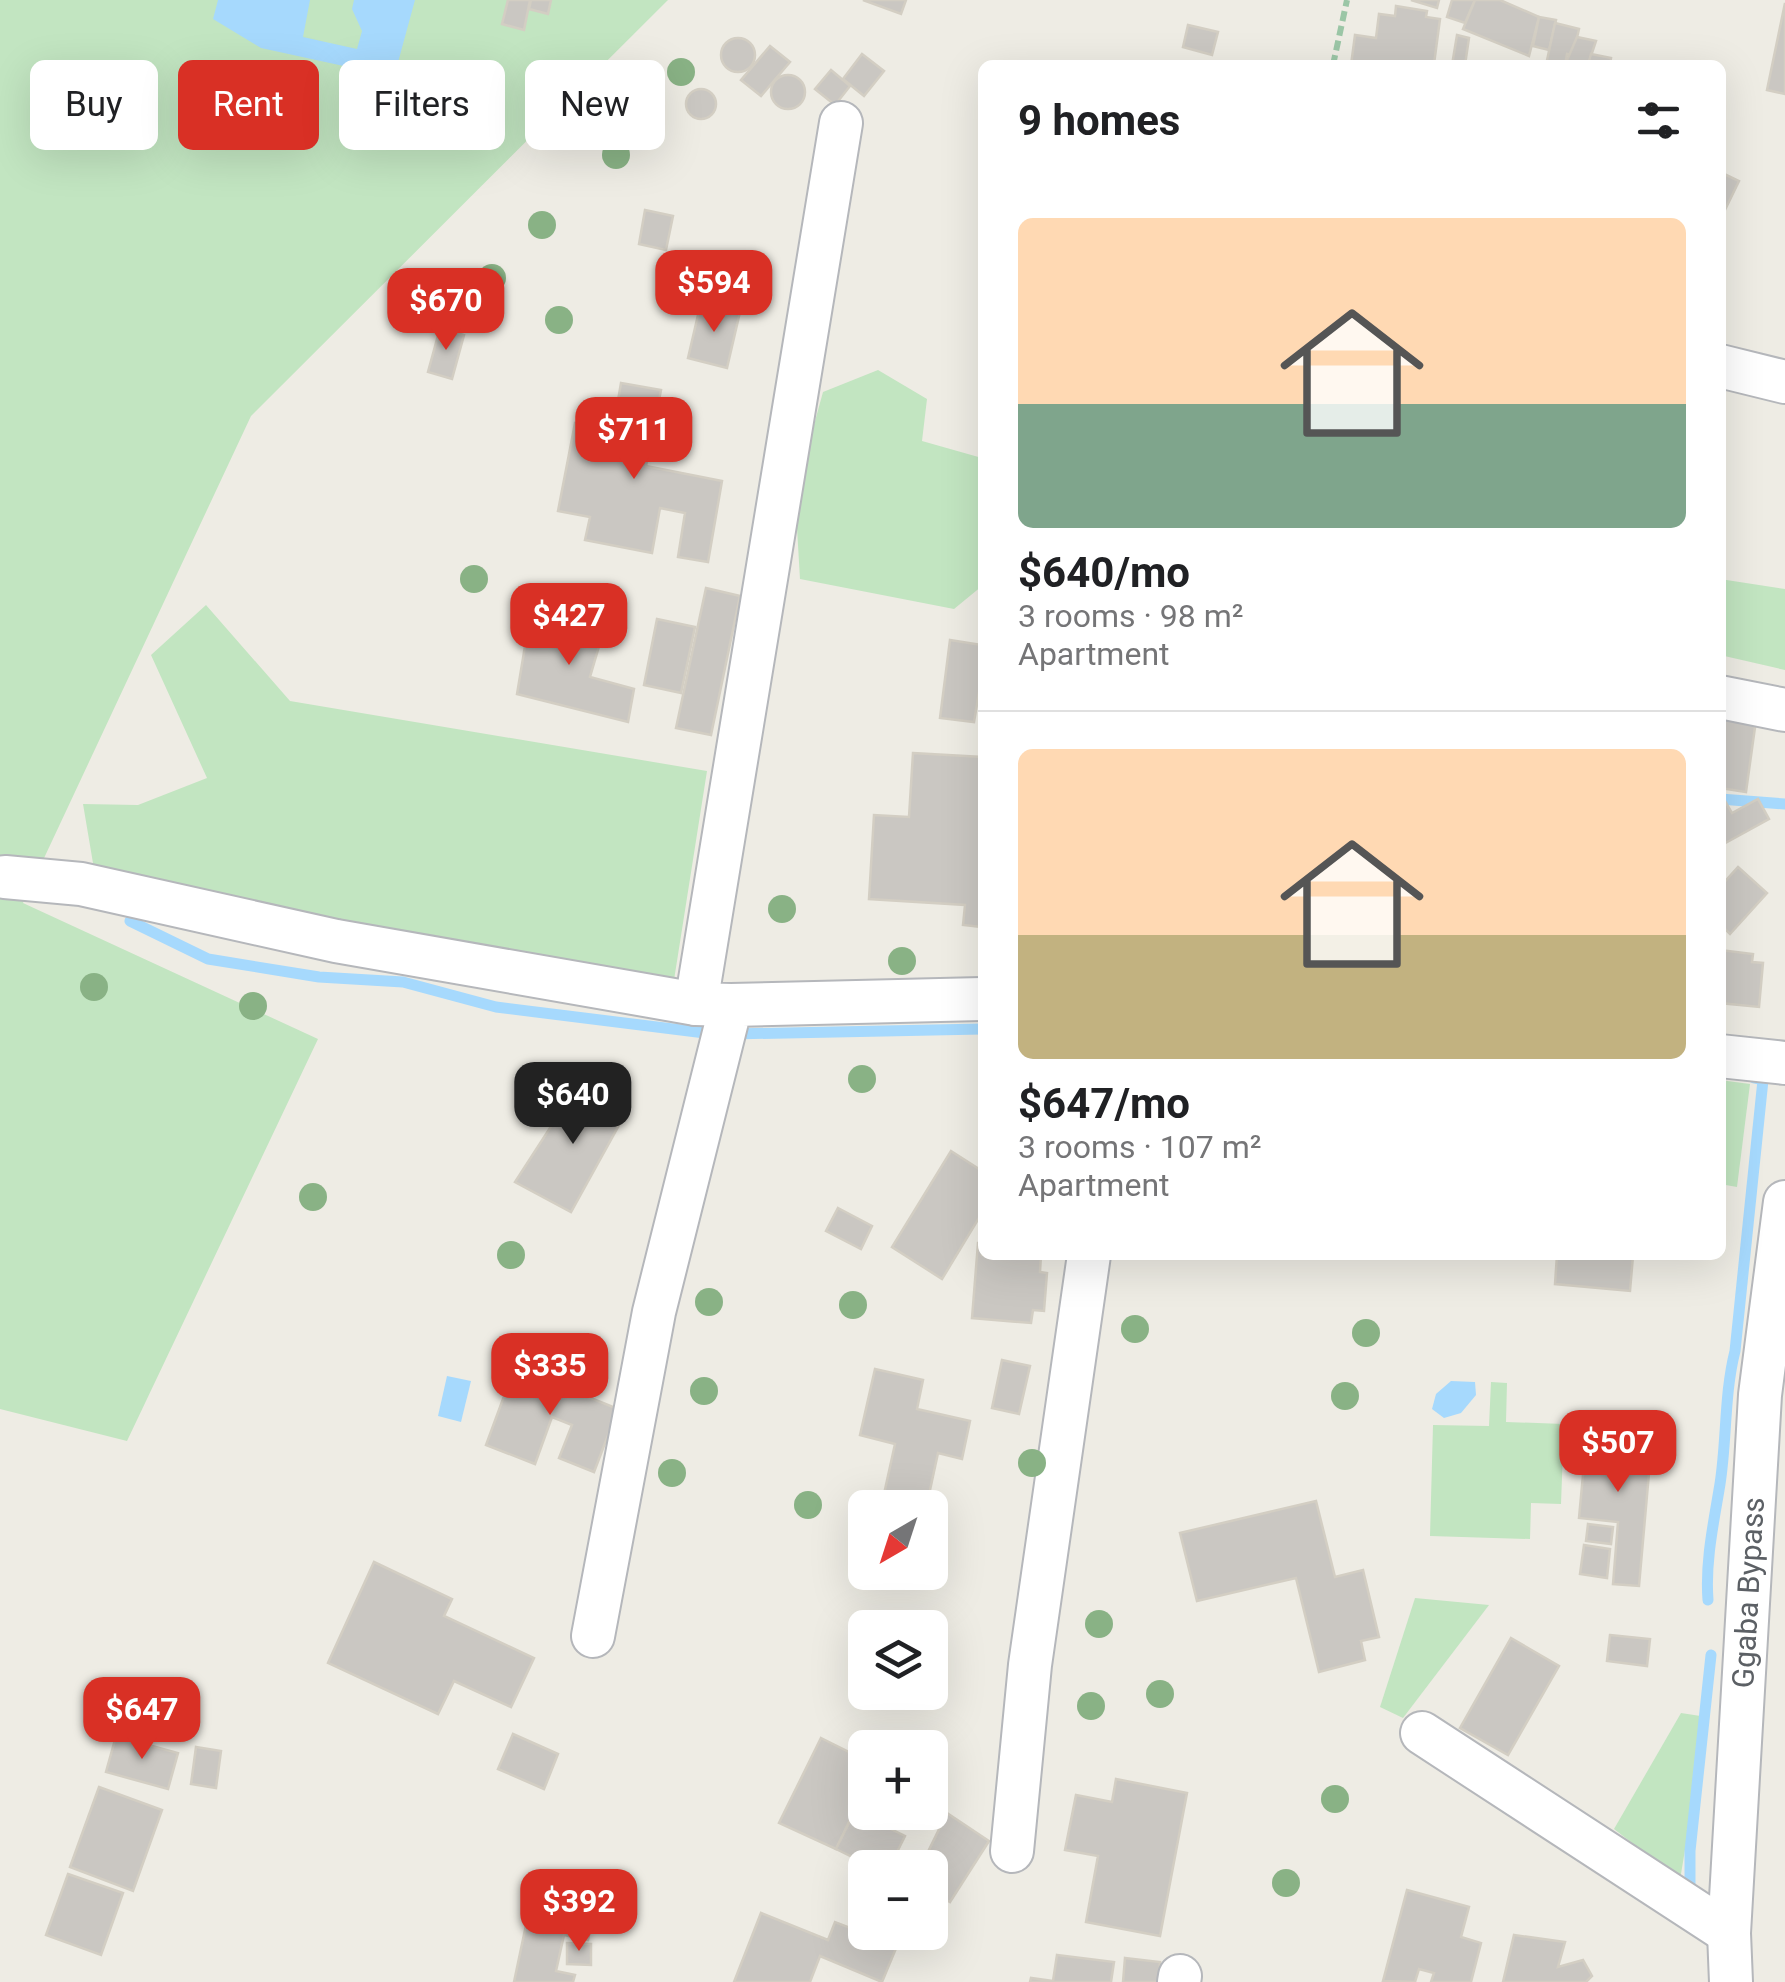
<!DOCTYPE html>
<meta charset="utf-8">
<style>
:root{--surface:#fff;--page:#f2f2f2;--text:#202124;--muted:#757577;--line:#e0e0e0;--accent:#d93025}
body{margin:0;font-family:Roboto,sans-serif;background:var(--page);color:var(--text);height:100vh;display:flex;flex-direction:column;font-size:38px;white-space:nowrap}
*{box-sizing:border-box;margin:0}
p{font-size:32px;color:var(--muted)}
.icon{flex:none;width:55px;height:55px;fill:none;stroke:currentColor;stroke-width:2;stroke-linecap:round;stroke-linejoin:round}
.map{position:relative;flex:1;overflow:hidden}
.details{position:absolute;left:978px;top:60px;width:748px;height:1200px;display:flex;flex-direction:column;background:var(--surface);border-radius:15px;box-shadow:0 10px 40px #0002}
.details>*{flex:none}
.banner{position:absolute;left:30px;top:60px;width:798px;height:90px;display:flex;gap:20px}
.needle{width:65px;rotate:219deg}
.buttons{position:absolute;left:848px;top:1490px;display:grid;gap:20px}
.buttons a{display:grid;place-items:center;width:100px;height:100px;border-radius:15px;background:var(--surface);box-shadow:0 10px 40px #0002;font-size:50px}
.price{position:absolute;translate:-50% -85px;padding:0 22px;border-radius:20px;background:var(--accent);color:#fff;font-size:32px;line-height:65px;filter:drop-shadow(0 2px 5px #0008)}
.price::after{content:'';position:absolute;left:50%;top:60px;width:30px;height:22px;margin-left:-15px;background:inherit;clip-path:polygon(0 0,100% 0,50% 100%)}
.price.current{background:#222;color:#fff}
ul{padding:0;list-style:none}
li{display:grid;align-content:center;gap:20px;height:530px;padding:0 40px}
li+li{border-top:2px solid var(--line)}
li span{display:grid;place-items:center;height:310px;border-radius:15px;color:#555}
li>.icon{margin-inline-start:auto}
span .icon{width:180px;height:180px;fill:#fffc;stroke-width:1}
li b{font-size:42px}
h2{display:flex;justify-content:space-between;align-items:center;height:120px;padding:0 40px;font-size:42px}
.tag{padding:0 35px;border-radius:15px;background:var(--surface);box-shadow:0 10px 40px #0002;font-size:35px;line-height:90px}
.tag.current{background:var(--accent);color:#fff}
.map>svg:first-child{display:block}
.green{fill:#c2e5c1}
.water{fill:#a6d9fd}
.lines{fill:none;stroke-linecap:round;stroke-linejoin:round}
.stream{stroke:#a6d9fd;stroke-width:11}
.building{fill:#cac7c2;stroke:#d3cec3;stroke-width:2.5}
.minor-casing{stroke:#b5b7bb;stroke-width:46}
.path{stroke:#9bc6a6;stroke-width:6;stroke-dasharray:10 5;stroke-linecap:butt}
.minor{stroke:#fff;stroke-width:42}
.tree{fill:#89b285}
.labels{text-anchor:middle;stroke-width:8;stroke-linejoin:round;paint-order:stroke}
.street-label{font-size:30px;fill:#5c6065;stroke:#fff}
</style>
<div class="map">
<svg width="1785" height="1982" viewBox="0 0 1785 1982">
<rect width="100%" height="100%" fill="#eeece4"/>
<g class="green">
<polygon points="0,0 668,0 251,416 23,903 318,1039 127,1441 0,1409"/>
<polygon points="878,370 927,399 922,441 982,458 982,586 954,609 800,579 795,494 823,392"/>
<polygon points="1720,579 1785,589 1785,670 1720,655"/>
<polygon points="206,605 290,701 707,771 674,980 215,901 94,869 83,804 138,805 207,778 151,655"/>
<polygon points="1720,1080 1750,1084 1737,1187 1720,1184"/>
<polygon points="1491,1382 1507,1383 1506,1422 1564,1424 1561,1504 1531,1503 1530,1539 1430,1536 1433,1425 1489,1426"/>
<polygon points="1415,1598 1489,1605 1403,1718 1380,1707"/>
<polygon points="1681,1713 1707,1717 1680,1880 1614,1829"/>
</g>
<g class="water">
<polygon points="218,0 310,0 303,37 357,49 362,31 352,9 354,0 415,0 394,77 261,48 213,19"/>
<polygon points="447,1376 471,1381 461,1422 438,1416"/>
<polygon points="1451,1381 1475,1382 1476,1395 1461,1413 1444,1418 1432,1409 1436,1394"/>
</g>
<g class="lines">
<g class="stream">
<polyline points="1720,799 1785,804"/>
<polyline points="130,921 208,959 319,977 403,982 496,1007 713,1034"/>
<polyline points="732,1034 982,1029"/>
<path d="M1708,1600C1705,1561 1714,1521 1720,1484C1727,1439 1724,1395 1735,1351L1763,1080L1754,1078"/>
<polyline points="1690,1894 1690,1851 1711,1655"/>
</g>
</g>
<g class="building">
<polygon points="508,0 530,0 524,30 502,24"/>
<polygon points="531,0 551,0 548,14 529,9"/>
<polygon points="863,0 906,0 901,14"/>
<polygon points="1411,0 1439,0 1437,8"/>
<polygon points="1452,0 1475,0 1465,23 1447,17"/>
<polygon points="1475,0 1500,0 1539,17 1529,56 1463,29"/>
<polygon points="1785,3 1785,94 1767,90"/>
<polygon points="1396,6 1427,11 1426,17 1440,19 1434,64 1437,65 1351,65 1355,35 1376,38 1379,14 1395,16"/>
<polygon points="1539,17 1556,20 1549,50 1533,46"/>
<polygon points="1555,23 1579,29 1573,55 1567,54 1565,65 1546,65"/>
<polygon points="1188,25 1218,32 1212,55 1183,47"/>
<polygon points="1457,35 1469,38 1465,65 1452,65"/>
<polygon points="1577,37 1596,41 1588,65 1565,65"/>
<circle cx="738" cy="55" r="17"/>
<polygon points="770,46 790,62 761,96 741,80"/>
<polygon points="862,54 884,71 864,96 843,79"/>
<polygon points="1591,54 1611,58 1610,65 1588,65"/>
<polygon points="831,70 850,86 835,105 815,89"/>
<circle cx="788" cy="92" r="17"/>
<circle cx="701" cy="104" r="15"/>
<polygon points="1720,172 1739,181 1723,214 1720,213"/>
<polygon points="645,210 673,216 666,250 639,244"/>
<polygon points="701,302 740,312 727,368 688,358"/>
<polygon points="440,328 464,335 452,379 428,372"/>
<polygon points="621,383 661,390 646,466 722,481 708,562 678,557 685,513 660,508 652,553 585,540 590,517 558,511 575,423 601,428 604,409 616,412"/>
<polygon points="706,588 740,596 711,735 676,728"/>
<polygon points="531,610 605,626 590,677 634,689 628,722 517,694"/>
<polygon points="657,619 695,627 681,693 644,685"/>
<polygon points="950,640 982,645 982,675 974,722 940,718"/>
<polygon points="1720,715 1756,720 1746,792 1720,788"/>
<polygon points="913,753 982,757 982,927 963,925 965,905 869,899 874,815 909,817"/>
<polygon points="1720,792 1732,813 1758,799 1769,819 1720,846"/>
<polygon points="1738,867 1767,893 1730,934 1720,924 1720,887"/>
<polygon points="1720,950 1753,954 1752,962 1763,963 1759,1007 1720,1003"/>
<polygon points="579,1083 629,1107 571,1212 515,1182"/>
<polygon points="951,1151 982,1171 982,1213 942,1279 892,1247"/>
<polygon points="838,1208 872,1226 861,1249 826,1231"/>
<polygon points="978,1243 982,1243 982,1255 1041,1255 1040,1272 1047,1273 1044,1311 1033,1310 1031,1323 972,1318"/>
<polygon points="1557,1255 1633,1256 1630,1291 1555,1284"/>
<polygon points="1002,1360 1030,1366 1019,1414 992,1408"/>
<polygon points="517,1361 565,1378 561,1386 618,1409 594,1472 559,1458 572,1425 552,1417 535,1464 486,1445"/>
<polygon points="875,1369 923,1380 917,1409 970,1421 962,1459 938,1453 927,1504 884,1494 895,1444 860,1435"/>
<polygon points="1587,1432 1652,1439 1639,1586 1613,1584 1618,1522 1579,1518"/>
<polygon points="1316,1501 1335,1577 1363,1570 1379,1637 1361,1641 1365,1660 1319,1672 1296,1578 1197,1601 1180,1533"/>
<polygon points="1588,1524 1613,1527 1611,1544 1586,1541"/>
<polygon points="1584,1545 1610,1549 1607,1578 1580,1574"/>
<polygon points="374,1562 452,1599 444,1616 534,1658 511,1707 454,1681 438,1714 328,1663"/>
<polygon points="1610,1635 1650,1639 1647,1666 1607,1661"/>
<polygon points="1511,1638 1559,1666 1508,1755 1460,1728"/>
<polygon points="513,1734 558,1754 544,1789 498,1769"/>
<polygon points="116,1736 178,1753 168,1789 106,1772"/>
<polygon points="821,1738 865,1760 865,1788 836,1849 779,1823"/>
<polygon points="196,1747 221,1751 216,1788 191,1784"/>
<polygon points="1116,1779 1187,1793 1160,1936 1086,1922 1098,1856 1065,1850 1076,1795 1112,1802"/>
<polygon points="99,1787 162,1810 133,1891 70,1867"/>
<polygon points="855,1811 905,1836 889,1868 875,1868 836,1849"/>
<polygon points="947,1813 989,1841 950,1902 930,1890 930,1868 920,1868"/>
<polygon points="68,1874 123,1893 101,1955 46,1935"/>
<polygon points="1407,1890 1469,1907 1461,1937 1481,1943 1471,1982 1431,1982 1434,1973 1419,1969 1415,1982 1383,1981"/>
<polygon points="531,1901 593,1915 588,1940 564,1935 556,1971 575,1975 573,1982 514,1982"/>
<polygon points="761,1913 828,1940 835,1922 897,1946 882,1982 820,1956 810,1982 734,1982"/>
<polygon points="1514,1935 1565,1942 1558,1967 1583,1960 1592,1976 1586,1982 1503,1982"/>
<polygon points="567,1943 591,1944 591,1965 567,1964"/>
<polygon points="1057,1955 1114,1962 1111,1982 1030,1982 1031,1978 1053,1981"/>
<polygon points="1125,1958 1160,1962 1159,1982 1123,1982"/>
</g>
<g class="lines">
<g class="minor-casing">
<g id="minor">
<polyline points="1720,366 1785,382"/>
<polyline points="1720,697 1785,710"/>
<polyline points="5,877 81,884 336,941 696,1004"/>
<polyline points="731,1005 696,1004 841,123"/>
<polyline points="1720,1056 1785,1063"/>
<polyline points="593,1636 654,1312 731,1005 982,999"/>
<polyline points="1422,1733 1729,1933"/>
<polyline points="1012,1851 1030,1665 1089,1255"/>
<polyline points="1179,1982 1180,1976"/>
<path id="s1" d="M1731,1982L1729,1933L1760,1395L1785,1202"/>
</g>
</g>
<polyline class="path" points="1333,65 1347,0"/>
<use href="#minor" class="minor"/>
</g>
<g class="tree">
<circle cx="681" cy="72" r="14"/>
<circle cx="550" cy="128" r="14"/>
<circle cx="616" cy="155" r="14"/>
<circle cx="542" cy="225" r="14"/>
<circle cx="492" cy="278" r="14"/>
<circle cx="559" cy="320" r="14"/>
<circle cx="474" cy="579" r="14"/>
<circle cx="782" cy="909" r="14"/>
<circle cx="902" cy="961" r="14"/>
<circle cx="94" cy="987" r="14"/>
<circle cx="253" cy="1006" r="14"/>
<circle cx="862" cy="1079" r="14"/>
<circle cx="313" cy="1197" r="14"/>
<circle cx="511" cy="1255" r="14"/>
<circle cx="709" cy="1302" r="14"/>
<circle cx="853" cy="1305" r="14"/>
<circle cx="1135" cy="1329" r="14"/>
<circle cx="1366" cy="1333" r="14"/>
<circle cx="704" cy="1391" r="14"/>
<circle cx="1345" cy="1396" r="14"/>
<circle cx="1032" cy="1463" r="14"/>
<circle cx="672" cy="1473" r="14"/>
<circle cx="808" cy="1505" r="14"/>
<circle cx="1099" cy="1624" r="14"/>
<circle cx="1160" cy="1694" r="14"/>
<circle cx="1091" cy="1706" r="14"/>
<circle cx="1335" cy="1799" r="14"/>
<circle cx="1286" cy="1883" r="14"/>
</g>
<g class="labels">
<g class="street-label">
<text dy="10" stroke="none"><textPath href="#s1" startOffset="390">Ggaba Bypass</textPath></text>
</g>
</g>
</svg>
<div class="buttons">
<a><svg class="needle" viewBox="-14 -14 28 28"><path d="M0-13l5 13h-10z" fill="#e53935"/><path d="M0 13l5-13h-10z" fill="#757577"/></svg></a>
<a><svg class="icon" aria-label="layers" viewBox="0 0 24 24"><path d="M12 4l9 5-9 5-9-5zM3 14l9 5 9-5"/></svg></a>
<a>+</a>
<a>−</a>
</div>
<b class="price" style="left:714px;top:335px">$594</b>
<b class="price" style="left:446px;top:353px">$670</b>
<b class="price" style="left:634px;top:482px">$711</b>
<b class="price" style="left:569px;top:668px">$427</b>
<b class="price current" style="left:573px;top:1147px">$640</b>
<b class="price" style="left:550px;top:1418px">$335</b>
<b class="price" style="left:1618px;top:1495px">$507</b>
<b class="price" style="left:142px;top:1762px">$647</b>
<b class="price" style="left:579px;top:1954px">$392</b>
<div class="banner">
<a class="tag">Buy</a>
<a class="tag current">Rent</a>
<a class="tag">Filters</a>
<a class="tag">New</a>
</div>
<section class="details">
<h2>9 homes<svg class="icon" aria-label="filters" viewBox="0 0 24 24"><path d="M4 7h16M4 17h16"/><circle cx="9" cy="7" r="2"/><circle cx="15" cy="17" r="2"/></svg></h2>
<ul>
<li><span style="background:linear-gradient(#ffd9b3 60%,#7fa58c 0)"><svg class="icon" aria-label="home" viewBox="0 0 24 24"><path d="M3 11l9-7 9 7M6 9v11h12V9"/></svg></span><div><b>$640/mo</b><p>3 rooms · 98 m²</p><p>Apartment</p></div></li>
<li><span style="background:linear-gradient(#ffd9b3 60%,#c2b280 0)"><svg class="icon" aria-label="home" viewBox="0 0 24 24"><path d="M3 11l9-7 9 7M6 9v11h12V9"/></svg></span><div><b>$647/mo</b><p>3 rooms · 107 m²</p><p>Apartment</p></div></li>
</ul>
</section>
</div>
